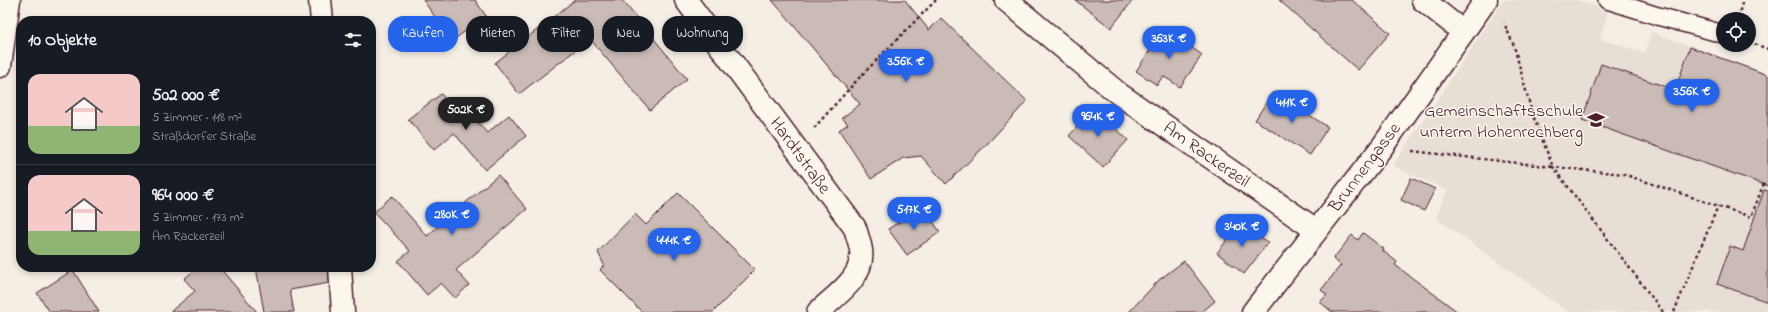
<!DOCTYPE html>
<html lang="de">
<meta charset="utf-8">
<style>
:root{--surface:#171b24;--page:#20242c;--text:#f1f3f6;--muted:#9ea1a6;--line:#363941;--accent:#2563eb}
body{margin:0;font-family:"Indie Flower",sans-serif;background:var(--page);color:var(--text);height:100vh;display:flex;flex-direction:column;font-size:15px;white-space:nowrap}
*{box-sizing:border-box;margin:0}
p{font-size:13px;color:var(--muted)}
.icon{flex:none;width:22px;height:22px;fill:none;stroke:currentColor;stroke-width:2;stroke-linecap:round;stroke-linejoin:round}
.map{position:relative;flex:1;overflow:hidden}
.sheet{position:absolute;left:16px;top:16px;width:360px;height:256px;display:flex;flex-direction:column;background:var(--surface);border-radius:16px;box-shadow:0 2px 6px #0003}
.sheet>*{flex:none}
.top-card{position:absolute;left:388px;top:16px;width:380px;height:36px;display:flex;gap:8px}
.tools{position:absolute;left:1716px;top:12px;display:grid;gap:8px}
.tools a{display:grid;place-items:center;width:40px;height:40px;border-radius:50%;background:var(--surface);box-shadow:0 2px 6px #0003;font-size:20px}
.price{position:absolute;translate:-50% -34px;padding:0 9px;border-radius:14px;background:var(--accent);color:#fff;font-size:13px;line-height:26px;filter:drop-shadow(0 1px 2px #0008)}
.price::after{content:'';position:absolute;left:50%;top:24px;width:12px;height:9px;margin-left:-6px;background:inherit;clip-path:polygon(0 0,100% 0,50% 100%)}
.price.selected{background:#222;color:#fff}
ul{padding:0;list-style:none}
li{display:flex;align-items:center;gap:12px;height:100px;padding:0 12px}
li+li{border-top:1px solid var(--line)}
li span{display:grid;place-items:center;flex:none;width:112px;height:80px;border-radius:12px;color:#555}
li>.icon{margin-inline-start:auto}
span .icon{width:48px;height:48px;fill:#fffc;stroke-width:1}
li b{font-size:17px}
h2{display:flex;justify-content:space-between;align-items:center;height:48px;padding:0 12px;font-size:17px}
.tag{padding:0 14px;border-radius:16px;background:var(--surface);box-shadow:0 2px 6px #0003;font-size:14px;line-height:36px}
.tag.selected{background:var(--accent);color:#fff}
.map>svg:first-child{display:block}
.built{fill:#e7dfd6}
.building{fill:#cabbb6;stroke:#4a1f2b}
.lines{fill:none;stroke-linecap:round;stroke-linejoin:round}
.service-casing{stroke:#4a1f2b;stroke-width:20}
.minor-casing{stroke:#4a1f2b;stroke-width:25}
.tertiary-casing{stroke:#4a1f2b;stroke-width:25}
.path{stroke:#4a1f2b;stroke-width:2.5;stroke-dasharray:3 3;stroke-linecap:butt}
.service{stroke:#fbf7ec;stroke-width:17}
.minor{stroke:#fbf7ec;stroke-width:22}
.tertiary{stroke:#fbf7ec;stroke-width:22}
.labels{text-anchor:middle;stroke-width:3;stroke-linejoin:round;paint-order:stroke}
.poi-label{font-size:18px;fill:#4a1f2b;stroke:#fbf7ec;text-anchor:end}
.street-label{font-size:18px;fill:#4a1f2b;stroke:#fbf7ec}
</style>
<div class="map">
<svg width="1768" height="312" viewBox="0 0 1768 312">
<rect width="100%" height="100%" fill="#f4eee4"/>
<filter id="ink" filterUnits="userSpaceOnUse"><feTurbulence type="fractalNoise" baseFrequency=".025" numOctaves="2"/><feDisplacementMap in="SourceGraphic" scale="8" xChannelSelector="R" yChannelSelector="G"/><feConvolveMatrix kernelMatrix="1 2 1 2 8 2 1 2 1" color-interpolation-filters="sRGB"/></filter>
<g filter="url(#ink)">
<polygon class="built" points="1504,0 1577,0 1608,11 1600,39 1645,53 1651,32 1768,74 1768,312 1568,312 1436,218 1447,190 1399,169 1393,165"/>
<g class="building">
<polygon points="423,0 475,0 486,16 452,41"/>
<polygon points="575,0 622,0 687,79 650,110 590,39 519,94 495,63"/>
<polygon points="772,0 905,0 929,30 941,18 1027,101 987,144 946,184 921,156 903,158 871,179 839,130 848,124 842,118 860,104"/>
<polygon points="1075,0 1133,0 1111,28"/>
<polygon points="1279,0 1352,0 1390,33 1358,70"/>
<polygon points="1165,28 1202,55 1180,87 1163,76 1157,85 1136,71"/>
<polygon points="1690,47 1768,75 1768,186 1582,120 1601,64 1675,90"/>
<polygon points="1273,92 1328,127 1310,155 1255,120"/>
<polygon points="441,94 459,115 466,108 487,133 509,115 526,136 485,170 454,133 434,150 408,119"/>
<polygon points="1094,108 1128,140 1103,167 1069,136"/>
<polygon points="498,175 527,209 456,270 469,285 455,298 441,283 427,295 398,261 410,251 374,212 392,196 427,236"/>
<polygon points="1411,178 1435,189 1424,211 1401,200"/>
<polygon points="1764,190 1768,191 1768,302 1717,284 1730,246 1743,251"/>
<polygon points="678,193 755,270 713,312 642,312 600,270 604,265 598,252 635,214 646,225"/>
<polygon points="926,211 940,232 907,255 888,229 912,214"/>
<polygon points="1241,222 1268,243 1244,274 1217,253"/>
<polygon points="1363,233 1384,249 1383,251 1397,262 1395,265 1458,312 1332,312 1320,302 1327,295 1321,290 1341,265 1333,259 1352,235 1358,240"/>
<polygon points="1184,261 1215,301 1202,312 1129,312 1159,280"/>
<polygon points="198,267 219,267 257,312 170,312 195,291 184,279"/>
<polygon points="256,267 328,267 329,283 290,290 294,312 264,312"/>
<polygon points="73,270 99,312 50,312 37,293"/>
</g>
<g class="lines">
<g class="service-casing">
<polyline id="service" points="1607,0 1658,16 1723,34"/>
</g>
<g class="minor-casing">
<g id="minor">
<path d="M686,0L855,228C857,235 860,243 861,250C865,277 835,296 818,312"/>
<polyline points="1006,0 1119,94 1316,230"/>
<polyline points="1423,0 1462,31"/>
<polyline points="0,66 9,0"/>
<polyline points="1253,312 1382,147 1486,0"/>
</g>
</g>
<g class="tertiary-casing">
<g id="tertiary">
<polyline points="320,0 322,21"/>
<polyline points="340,267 343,312"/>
</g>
</g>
<g class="path">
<polyline points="1738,17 1743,0"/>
<polyline points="1749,42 1768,49"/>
<polyline points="814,128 858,79 936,0"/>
<polyline points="1412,151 1553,167 1532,113 1514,46 1504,23"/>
<polyline points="1663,312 1553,167 1623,174 1751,217 1764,183"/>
<polyline points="1674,312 1718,206"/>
</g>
<use href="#service" class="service"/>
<use href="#minor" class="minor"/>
<use href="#tertiary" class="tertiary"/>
</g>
</g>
<defs>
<g id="school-bare" transform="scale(1.38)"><path d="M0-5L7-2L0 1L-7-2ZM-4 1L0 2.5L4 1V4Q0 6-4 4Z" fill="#4a1f2b" stroke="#fbf7ec" stroke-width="2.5" paint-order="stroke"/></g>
</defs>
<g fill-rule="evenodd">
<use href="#school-bare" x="1596" y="120"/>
</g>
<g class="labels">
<g class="poi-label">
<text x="1583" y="116">Gemeinschaftsschule<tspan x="1583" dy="21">unterm Hohenrechberg</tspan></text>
</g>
<g class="street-label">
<text transform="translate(1207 154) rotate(35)" y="6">Am Rackerzeil</text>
<text transform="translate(801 155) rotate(54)" y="6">Hardtstraße</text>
<text transform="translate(1364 167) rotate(-53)" y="6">Brunnengasse</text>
</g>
</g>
</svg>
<div class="tools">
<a><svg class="icon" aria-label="locate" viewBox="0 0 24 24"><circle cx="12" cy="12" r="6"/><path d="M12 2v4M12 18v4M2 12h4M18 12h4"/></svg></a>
</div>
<b class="price" style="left:1169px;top:60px">363K €</b>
<b class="price" style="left:906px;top:83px">356K €</b>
<b class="price" style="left:1692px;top:113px">356K €</b>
<b class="price" style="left:1292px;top:124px">411K €</b>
<b class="price selected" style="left:466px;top:131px">502K €</b>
<b class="price" style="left:1098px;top:138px">964K €</b>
<b class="price" style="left:914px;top:231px">517K €</b>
<b class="price" style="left:452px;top:236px">280K €</b>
<b class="price" style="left:1242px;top:248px">340K €</b>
<b class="price" style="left:674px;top:262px">444K €</b>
<div class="top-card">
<a class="tag selected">Kaufen</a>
<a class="tag">Mieten</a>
<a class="tag">Filter</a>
<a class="tag">Neu</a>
<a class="tag">Wohnung</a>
</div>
<section class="sheet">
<h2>10 Objekte<svg class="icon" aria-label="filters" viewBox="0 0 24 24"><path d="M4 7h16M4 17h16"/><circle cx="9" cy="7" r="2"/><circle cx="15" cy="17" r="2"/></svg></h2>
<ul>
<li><span style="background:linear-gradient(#f6c9c9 65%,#8fb573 0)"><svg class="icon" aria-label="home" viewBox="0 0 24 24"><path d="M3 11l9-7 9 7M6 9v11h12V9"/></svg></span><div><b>502 000 €</b><p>5 Zimmer · 118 m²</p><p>Straßdorfer Straße</p></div></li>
<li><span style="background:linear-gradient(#f6c9c9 70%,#8fb573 0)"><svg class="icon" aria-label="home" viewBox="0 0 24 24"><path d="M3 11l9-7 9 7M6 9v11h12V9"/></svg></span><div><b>964 000 €</b><p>5 Zimmer · 173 m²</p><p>Am Rackerzeil</p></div></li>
</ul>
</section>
</div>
